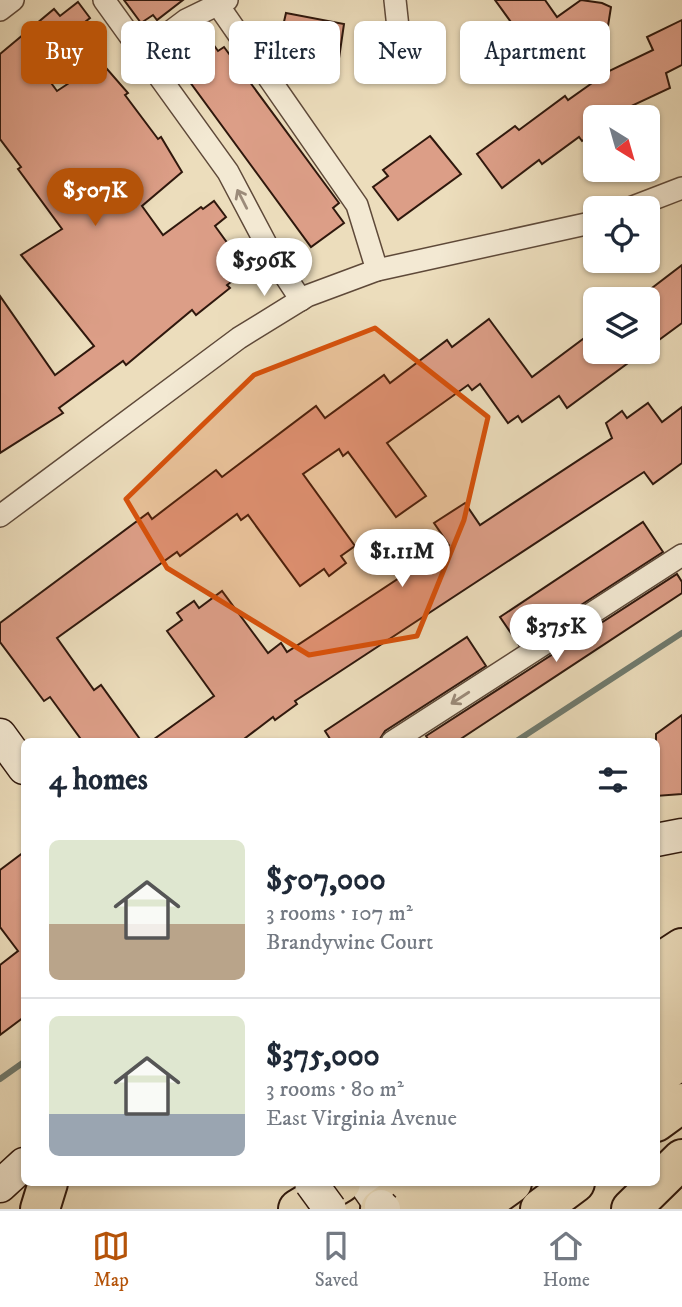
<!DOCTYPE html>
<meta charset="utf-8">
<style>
:root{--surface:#fff;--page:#f6f6f7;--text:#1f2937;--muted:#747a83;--line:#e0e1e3;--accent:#b45309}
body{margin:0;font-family:"IM FELL DW Pica",serif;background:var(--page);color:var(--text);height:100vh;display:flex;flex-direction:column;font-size:26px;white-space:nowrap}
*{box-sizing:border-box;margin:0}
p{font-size:23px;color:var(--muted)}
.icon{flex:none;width:38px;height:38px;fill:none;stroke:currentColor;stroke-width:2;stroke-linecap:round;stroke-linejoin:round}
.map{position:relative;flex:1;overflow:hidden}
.drawer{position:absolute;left:21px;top:738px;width:639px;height:448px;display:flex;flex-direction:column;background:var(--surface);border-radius:10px;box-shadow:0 2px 5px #0004}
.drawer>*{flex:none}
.hud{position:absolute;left:21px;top:21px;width:640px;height:63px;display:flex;gap:14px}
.needle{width:46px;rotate:143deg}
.tools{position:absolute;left:583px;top:105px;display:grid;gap:14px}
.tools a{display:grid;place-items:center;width:77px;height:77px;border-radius:10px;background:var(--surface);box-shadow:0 2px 5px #0004;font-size:35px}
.price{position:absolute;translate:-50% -60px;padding:0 16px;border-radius:24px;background:#fff;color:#222;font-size:23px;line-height:46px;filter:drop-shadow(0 2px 4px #0008)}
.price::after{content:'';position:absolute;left:50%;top:42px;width:21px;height:16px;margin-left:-10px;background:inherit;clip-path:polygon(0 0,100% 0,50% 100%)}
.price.selected{background:var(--accent);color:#fff}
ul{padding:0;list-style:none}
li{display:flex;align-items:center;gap:21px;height:175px;padding:0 28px}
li+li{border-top:2px solid var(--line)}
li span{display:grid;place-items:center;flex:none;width:196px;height:140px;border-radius:10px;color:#555}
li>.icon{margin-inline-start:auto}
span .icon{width:84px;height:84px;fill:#fffc;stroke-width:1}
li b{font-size:30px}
h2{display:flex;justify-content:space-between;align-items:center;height:84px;padding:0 28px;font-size:30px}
.pill{padding:0 24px;border-radius:10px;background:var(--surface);box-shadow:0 2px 5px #0004;font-size:24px;line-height:63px}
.pill.selected{background:var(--accent);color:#fff}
.tab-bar{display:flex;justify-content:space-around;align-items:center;height:98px;border-top:2px solid var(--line);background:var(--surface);font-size:19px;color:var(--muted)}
.tab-bar a{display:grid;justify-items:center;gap:4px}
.tab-bar .selected{color:var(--accent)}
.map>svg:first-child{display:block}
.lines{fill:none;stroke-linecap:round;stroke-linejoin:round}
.stream{stroke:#6f7a6e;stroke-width:6}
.building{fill:#dc9e87;stroke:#2f180d;stroke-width:2}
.street-casing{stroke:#5e4939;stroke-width:24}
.secondary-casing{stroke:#2f180d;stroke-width:35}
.highway-casing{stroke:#2f180d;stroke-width:42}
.street{stroke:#f3e9d3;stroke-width:21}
.secondary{stroke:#f3e9d3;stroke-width:32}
.highway{stroke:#ecddbc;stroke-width:38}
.secondary-bridge-casing{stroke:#2f180d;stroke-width:35;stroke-linecap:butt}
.secondary-bridge{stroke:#f3e9d3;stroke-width:32}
.oneway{stroke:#9b8b7a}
.marked{fill:#d6520c;fill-opacity:0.2;stroke:#d6520c;stroke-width:5;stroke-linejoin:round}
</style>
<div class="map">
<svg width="682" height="1209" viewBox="0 0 682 1209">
<rect width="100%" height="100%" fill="#ecddbc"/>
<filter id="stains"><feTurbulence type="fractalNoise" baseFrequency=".00286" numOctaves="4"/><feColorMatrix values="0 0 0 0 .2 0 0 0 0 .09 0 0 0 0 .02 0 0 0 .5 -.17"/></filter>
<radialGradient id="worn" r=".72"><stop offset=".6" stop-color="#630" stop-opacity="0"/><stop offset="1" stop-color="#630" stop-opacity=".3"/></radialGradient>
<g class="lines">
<g class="stream">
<polyline points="515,742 682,633"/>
<polyline points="0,1079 24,1062"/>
</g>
</g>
<g class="building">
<polygon points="124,0 183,0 157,20 153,15 141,23"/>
<polygon points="495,0 545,0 557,17 581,0 602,3 611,7 608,26 579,24 540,52 529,37 524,40"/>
<polygon points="78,2 90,18 35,61 57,91 101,62 128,93 125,95 158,139 161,137 182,172 142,206 163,235 201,207 203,209 214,201 226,217 215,226 247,270 227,285 230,288 196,315 192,310 126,365 123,361 59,408 63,413 0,453 0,296 55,375 94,346 21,255 62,229 18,169 21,167 0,139 0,54 54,9 60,16"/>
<polygon points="286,13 344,24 337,72 275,61"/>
<polygon points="682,20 682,65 666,73 670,88 629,107 614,117 595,117 595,132 582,141 579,137 542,164 539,160 502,188 477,154 515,126 519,130 565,96 568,100 609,71 653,50 647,37"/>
<polygon points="208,37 218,51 224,47 339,203 333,208 344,223 311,247 173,59"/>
<polygon points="430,136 461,174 398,220 373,187 388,176 383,170"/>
<polygon points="682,265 682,323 648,348 648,291"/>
<polygon points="489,319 532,377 595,330 595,352 643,352 567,408 559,396 522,422 518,416 508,423 480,384 472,390 468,385 387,443 426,496 396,517 348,452 343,456 339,449 303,474 355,546 341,556 346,563 329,576 324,569 300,586 248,515 241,520 237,514 180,556 177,552 57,638 94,690 101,685 142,742 83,742 50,697 44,701 0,642 0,623 148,513 152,519 216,470 222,477 316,406 325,418 384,375 390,383 447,340 452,347"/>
<polygon points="648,403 662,422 682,407 682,463 653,484 644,472 295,701 297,704 275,720 273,717 240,742 150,742 214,696 167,631 182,620 177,613 194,601 199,608 222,591 268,653 281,643 287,652 449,545 434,523 465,503 480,525 612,438 606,423 622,411 627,418"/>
<polygon points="643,522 663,552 519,645 500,617"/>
<polygon points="677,574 682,582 682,593 456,742 430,742 426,736"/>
<polygon points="467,637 486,666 385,731 378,742 332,742 325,731"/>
<polygon points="682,715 682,794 656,796 656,734"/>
<polygon points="24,852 24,1017 0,1035 0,965 18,951 0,927 0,870"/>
</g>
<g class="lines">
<g class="street-casing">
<g id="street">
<polyline points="104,0 228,172 274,259 301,300"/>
<polyline points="395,0 400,46"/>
<polyline points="218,5 357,205 377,270"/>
<polyline points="0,10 13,0"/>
<polyline points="142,53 186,20 227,0"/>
<polyline points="630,208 682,188"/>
<polyline points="0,516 239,338 307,296 377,270 595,222"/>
<polyline points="392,742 682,555"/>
</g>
</g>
<g class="secondary-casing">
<g id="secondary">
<polyline points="0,735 24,768"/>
<polyline points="656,840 682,835"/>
<polyline points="365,1183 381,1206"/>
<polyline points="0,1186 24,1164"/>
</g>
</g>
<g class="highway-casing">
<g id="highway">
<polyline points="656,965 682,948"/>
<polyline points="656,1007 682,988"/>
<polyline points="656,1044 682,1025"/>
<polyline points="656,1078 682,1059"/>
<polyline points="656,1122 682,1103"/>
<polyline points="40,1209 48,1183"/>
<polyline points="298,1209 341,1183"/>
<polyline points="380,1209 416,1183"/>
<polyline points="430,1209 466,1183"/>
<polyline points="476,1209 512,1183"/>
<polyline points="540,1209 575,1183"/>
<polyline points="631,1209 682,1159"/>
</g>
</g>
<use href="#street" class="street"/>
<use href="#secondary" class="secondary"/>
<use href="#highway" class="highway"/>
<g class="secondary-bridge-casing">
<g id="secondary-bridge">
<polyline points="311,1183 330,1209"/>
<polyline points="381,1206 384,1209"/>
</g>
</g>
<use href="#secondary-bridge" class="secondary-bridge"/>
</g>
<defs><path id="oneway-shaft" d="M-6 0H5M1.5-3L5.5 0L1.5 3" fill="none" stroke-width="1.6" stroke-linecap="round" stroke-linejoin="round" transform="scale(1.75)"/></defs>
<g class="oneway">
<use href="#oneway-shaft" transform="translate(242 199) rotate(-117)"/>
<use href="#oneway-shaft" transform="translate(460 698) rotate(147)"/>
</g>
<path class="marked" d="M375,328L488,417L464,520L417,636L309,655L167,568L126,499L254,375Z"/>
<rect width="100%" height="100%" filter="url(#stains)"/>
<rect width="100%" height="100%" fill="url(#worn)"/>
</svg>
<div class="tools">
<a><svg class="needle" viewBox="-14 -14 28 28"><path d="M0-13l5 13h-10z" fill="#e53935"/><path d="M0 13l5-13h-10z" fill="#747a83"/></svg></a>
<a><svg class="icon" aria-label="locate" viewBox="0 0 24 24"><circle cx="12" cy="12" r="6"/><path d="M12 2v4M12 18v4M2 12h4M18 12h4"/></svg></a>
<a><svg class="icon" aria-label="layers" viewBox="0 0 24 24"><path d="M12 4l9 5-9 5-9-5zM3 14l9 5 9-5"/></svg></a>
</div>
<b class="price selected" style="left:95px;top:228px">$507K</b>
<b class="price" style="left:264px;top:298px">$596K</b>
<b class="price" style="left:402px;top:589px">$1.11M</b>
<b class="price" style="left:556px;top:664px">$375K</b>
<div class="hud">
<a class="pill selected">Buy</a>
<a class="pill">Rent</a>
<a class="pill">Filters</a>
<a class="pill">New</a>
<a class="pill">Apartment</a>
</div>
<section class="drawer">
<h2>4 homes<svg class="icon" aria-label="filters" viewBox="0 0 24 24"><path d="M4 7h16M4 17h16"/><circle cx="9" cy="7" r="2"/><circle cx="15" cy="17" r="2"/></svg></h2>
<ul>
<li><span style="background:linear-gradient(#dfe7d0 60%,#b9a48a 0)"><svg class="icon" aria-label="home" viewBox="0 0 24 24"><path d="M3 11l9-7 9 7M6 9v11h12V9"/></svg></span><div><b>$507,000</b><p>3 rooms · 107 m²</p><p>Brandywine Court</p></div></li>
<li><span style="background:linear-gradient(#dfe7d0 70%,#9aa5b1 0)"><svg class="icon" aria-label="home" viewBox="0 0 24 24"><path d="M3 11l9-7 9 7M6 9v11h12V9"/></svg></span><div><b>$375,000</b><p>3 rooms · 80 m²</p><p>East Virginia Avenue</p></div></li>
</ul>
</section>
</div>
<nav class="tab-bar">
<a class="selected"><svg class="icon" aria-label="map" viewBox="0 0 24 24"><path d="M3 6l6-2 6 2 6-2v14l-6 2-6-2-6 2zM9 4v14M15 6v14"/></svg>Map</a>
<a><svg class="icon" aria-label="saved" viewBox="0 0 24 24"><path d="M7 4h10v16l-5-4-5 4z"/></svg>Saved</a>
<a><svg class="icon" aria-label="home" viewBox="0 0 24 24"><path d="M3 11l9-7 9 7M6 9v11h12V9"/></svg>Home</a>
</nav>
